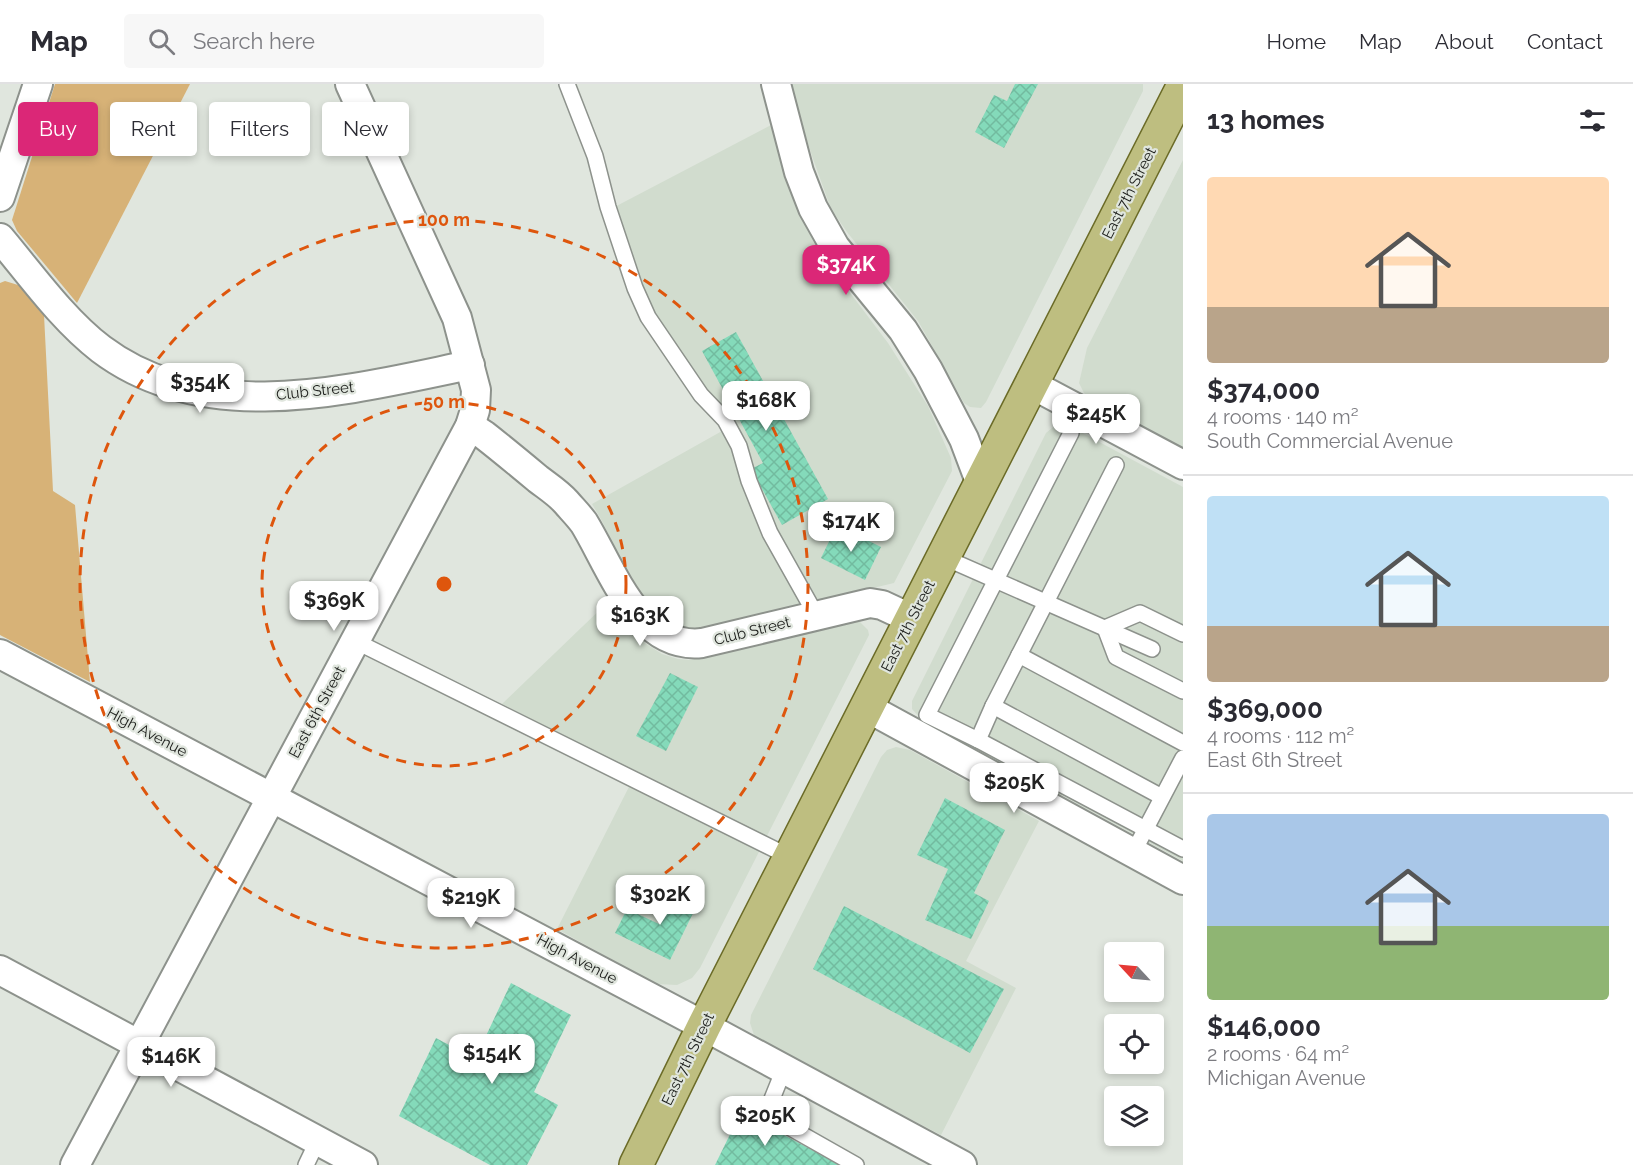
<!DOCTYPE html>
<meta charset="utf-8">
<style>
:root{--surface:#fff;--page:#f7f7f7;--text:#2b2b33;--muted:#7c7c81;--line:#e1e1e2;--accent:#db2777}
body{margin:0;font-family:Raleway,sans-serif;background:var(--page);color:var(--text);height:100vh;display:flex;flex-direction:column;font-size:22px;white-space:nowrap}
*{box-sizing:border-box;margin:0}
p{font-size:20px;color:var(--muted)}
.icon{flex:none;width:33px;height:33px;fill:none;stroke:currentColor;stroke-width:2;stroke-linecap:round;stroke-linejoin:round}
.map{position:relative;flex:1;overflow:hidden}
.drawer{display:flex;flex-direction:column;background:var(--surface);width:450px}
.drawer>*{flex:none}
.hud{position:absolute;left:18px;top:18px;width:570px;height:54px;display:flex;gap:12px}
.needle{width:39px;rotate:296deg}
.fabs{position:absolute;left:1104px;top:858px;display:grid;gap:12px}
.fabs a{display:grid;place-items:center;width:60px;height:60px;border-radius:6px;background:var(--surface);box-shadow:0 3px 9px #0003;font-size:30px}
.price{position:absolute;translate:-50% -51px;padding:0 14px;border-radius:12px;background:#fff;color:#222;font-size:20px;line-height:39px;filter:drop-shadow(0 2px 3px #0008)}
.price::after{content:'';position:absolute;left:50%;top:36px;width:18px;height:14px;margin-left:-9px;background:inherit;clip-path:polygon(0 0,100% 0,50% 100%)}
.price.selected{background:var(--accent);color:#fff}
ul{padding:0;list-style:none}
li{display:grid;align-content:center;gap:12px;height:318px;padding:0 24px}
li+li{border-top:2px solid var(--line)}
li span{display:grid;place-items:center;height:186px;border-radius:6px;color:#555}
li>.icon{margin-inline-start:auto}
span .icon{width:108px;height:108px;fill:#fffc;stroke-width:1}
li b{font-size:26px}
h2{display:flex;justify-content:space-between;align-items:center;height:72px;padding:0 24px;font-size:26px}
.tag{padding:0 21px;border-radius:6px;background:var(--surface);box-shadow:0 3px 9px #0003;font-size:21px;line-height:54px}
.tag.selected{background:var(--accent);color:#fff}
header{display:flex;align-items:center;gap:36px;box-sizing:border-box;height:84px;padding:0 30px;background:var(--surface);border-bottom:2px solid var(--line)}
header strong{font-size:28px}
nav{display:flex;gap:33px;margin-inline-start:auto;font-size:21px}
.search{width:420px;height:54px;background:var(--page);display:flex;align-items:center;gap:15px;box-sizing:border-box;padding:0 21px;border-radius:6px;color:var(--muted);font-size:22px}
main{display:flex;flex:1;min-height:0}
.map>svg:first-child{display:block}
.built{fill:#d1dcce}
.park{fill:#d7b277}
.building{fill:url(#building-cross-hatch)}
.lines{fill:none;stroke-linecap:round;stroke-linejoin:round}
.lane-casing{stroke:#8d928c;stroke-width:18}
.street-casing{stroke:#8d928c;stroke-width:32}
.primary-casing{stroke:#6b6b27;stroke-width:36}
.lane{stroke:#fff;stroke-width:15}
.street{stroke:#fff;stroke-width:28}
.primary{stroke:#bebe80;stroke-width:33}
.ring{fill:none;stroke:#de560d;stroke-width:3;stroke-dasharray:10 8}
.labels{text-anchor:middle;stroke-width:4.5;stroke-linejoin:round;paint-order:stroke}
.street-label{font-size:15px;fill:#20221f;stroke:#e0e6de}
.centre{fill:#de560d;stroke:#e0e6de;stroke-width:3}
.ring-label{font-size:18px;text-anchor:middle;font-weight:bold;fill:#de560d;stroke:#e0e6de;stroke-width:4.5;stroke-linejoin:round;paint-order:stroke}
</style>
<header>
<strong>Map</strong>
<div class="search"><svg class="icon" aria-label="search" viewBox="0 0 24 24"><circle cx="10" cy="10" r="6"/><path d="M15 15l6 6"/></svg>Search here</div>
<nav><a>Home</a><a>Map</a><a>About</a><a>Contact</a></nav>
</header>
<main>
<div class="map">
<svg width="1183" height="1081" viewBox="0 0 1183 1081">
<defs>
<pattern id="building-cross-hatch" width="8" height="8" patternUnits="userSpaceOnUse" patternTransform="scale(1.5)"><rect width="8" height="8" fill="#84daba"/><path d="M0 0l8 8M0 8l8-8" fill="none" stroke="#72bb9f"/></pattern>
</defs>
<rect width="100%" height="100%" fill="#e0e6de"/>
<g class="built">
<polygon points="789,0 1143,0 1143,7 986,318 981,324 970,323 964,319 918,237 847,148 831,125 812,72"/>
<polygon points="775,39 814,154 826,177 888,259 928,322 951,374 952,387 894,499 685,549 666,540 632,500 602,437 592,420 722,347 678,290 605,128"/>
<polygon points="1183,76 1183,366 1091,317 1084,309 1079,299 1087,264"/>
<polygon points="1058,339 1064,339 1183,403 1183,777 922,636 912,625 912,617 1046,349"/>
<polygon points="610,516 645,559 662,570 678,575 689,576 847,537 860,538 868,546 869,551 700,884 692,894 677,901 656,900 557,845 636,689 502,620"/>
<polygon points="896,663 910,666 1039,737 966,877 1016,904 941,1051 761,957 754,951 750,939 751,931 881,673 887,666"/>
</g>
<g class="park">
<polygon points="55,0 190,0 77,219 17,147 12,136"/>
<polygon points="5,197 18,201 26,207 44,231 53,407 75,421 90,598 0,551 0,199"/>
</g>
<g class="building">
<polygon points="1015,0 1038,0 1004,64 975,48 994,11 1007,17"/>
<polygon points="736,248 828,415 782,441 751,385 763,379 702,267"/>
<polygon points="837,441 881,463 865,496 821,474"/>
<polygon points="670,589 698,603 666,667 636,652"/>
<polygon points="945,714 1005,746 974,809 989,817 971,855 925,836 948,785 917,771"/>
<polygon points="677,806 699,817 670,876 615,849 627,825 659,840"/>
<polygon points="844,822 1004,905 970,969 813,885"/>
<polygon points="511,899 571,931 534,1008 558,1021 527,1081 490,1081 399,1032 436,954 475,975"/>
<polygon points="741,1028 840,1081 715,1081"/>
</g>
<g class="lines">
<g class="lane-casing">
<g id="lane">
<polyline points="567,0 595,72 608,123 635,204 648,233 701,311 725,336 739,362 749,397 770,449 816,531"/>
<polyline points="1116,381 993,622 978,656 1183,765"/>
<polyline points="943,473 1152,565"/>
<polyline points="1183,550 1140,529 1105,544 1116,573 1183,607"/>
<polyline points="355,557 790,773"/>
<polyline points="1019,571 1183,659"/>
<polyline points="993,622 1162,713"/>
<polyline points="978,656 927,631 1071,349"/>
<polyline points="1133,769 1183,674"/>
<polyline points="784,985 766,1030 856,1081"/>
<polyline points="306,1081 318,1056"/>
</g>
</g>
<g class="street-casing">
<g id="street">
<polyline points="776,0 799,88 813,124 835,163 903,246 928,286 964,355 981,400"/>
<polyline points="0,113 38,0"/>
<path d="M0,154C31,191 63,236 101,265C207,345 352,305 470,281"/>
<polyline points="1031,300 1183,381"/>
<path d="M470,342L484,351C502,365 520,380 538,395C547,402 558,409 566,418C572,425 579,432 584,439C611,483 638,566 702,559L870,519L882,521L912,535"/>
<polyline points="0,570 704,942 962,1081"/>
<polyline points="866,623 1183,796"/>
<polyline points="0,886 363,1081"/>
<polyline points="75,1081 470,342 475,326 476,306 457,234 350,0"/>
</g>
</g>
<g class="primary-casing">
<polyline id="primary" points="636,1081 704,942 1183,3"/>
</g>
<use href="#lane" class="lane"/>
<use href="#street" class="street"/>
<use href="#primary" class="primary"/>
</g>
<g class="ring">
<circle cx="444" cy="500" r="182"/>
<circle cx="444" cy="500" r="364"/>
</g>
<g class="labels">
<g class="street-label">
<text transform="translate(1129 109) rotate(-63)" y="5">East 7th Street</text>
<text transform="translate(315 307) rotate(-6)" y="5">Club Street</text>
<text transform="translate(908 542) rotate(-63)" y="5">East 7th Street</text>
<text transform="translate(752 547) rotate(-14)" y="5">Club Street</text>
<text transform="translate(317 628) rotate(-62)" y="5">East 6th Street</text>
<text transform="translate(147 648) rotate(28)" y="5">High Avenue</text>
<text transform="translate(577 875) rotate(28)" y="5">High Avenue</text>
<text transform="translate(688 975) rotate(-64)" y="5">East 7th Street</text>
</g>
</g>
<circle cx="444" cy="500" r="9" class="centre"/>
<g class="ring-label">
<text x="444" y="142">100 m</text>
<text x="444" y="324">50 m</text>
</g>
</svg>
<div class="fabs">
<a><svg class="needle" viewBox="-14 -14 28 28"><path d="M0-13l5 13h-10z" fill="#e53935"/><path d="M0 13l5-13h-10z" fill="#7c7c81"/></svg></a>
<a><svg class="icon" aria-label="locate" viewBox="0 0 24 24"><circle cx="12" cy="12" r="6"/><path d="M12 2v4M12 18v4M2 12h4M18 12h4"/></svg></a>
<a><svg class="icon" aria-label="layers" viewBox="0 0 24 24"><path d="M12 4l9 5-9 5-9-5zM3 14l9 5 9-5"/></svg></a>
</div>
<b class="price selected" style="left:846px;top:212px">$374K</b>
<b class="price" style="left:200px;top:330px">$354K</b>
<b class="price" style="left:766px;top:348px">$168K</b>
<b class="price" style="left:1096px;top:361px">$245K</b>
<b class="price" style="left:851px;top:469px">$174K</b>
<b class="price" style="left:334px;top:548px">$369K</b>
<b class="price" style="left:640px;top:563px">$163K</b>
<b class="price" style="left:1014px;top:730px">$205K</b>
<b class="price" style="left:660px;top:842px">$302K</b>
<b class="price" style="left:471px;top:845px">$219K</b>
<b class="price" style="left:492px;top:1001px">$154K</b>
<b class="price" style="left:171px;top:1004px">$146K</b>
<b class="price" style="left:765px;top:1063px">$205K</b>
<div class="hud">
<a class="tag selected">Buy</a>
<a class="tag">Rent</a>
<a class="tag">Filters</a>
<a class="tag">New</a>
</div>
</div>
<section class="drawer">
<h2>13 homes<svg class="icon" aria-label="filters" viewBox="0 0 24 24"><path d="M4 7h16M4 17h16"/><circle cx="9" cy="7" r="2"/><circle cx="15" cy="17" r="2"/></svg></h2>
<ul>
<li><span style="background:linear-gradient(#ffd9b3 70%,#b9a48a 0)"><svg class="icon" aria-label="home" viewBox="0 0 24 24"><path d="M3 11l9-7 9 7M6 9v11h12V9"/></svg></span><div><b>$374,000</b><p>4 rooms · 140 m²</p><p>South Commercial Avenue</p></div></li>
<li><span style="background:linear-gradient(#bfe0f5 70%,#b9a48a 0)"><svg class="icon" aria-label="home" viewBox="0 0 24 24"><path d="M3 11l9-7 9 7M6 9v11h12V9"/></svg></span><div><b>$369,000</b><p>4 rooms · 112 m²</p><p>East 6th Street</p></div></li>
<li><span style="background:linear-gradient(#a9c7e8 60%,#8fb573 0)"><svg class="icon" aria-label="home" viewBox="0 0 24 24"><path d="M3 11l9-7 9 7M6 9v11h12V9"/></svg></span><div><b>$146,000</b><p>2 rooms · 64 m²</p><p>Michigan Avenue</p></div></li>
</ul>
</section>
</main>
